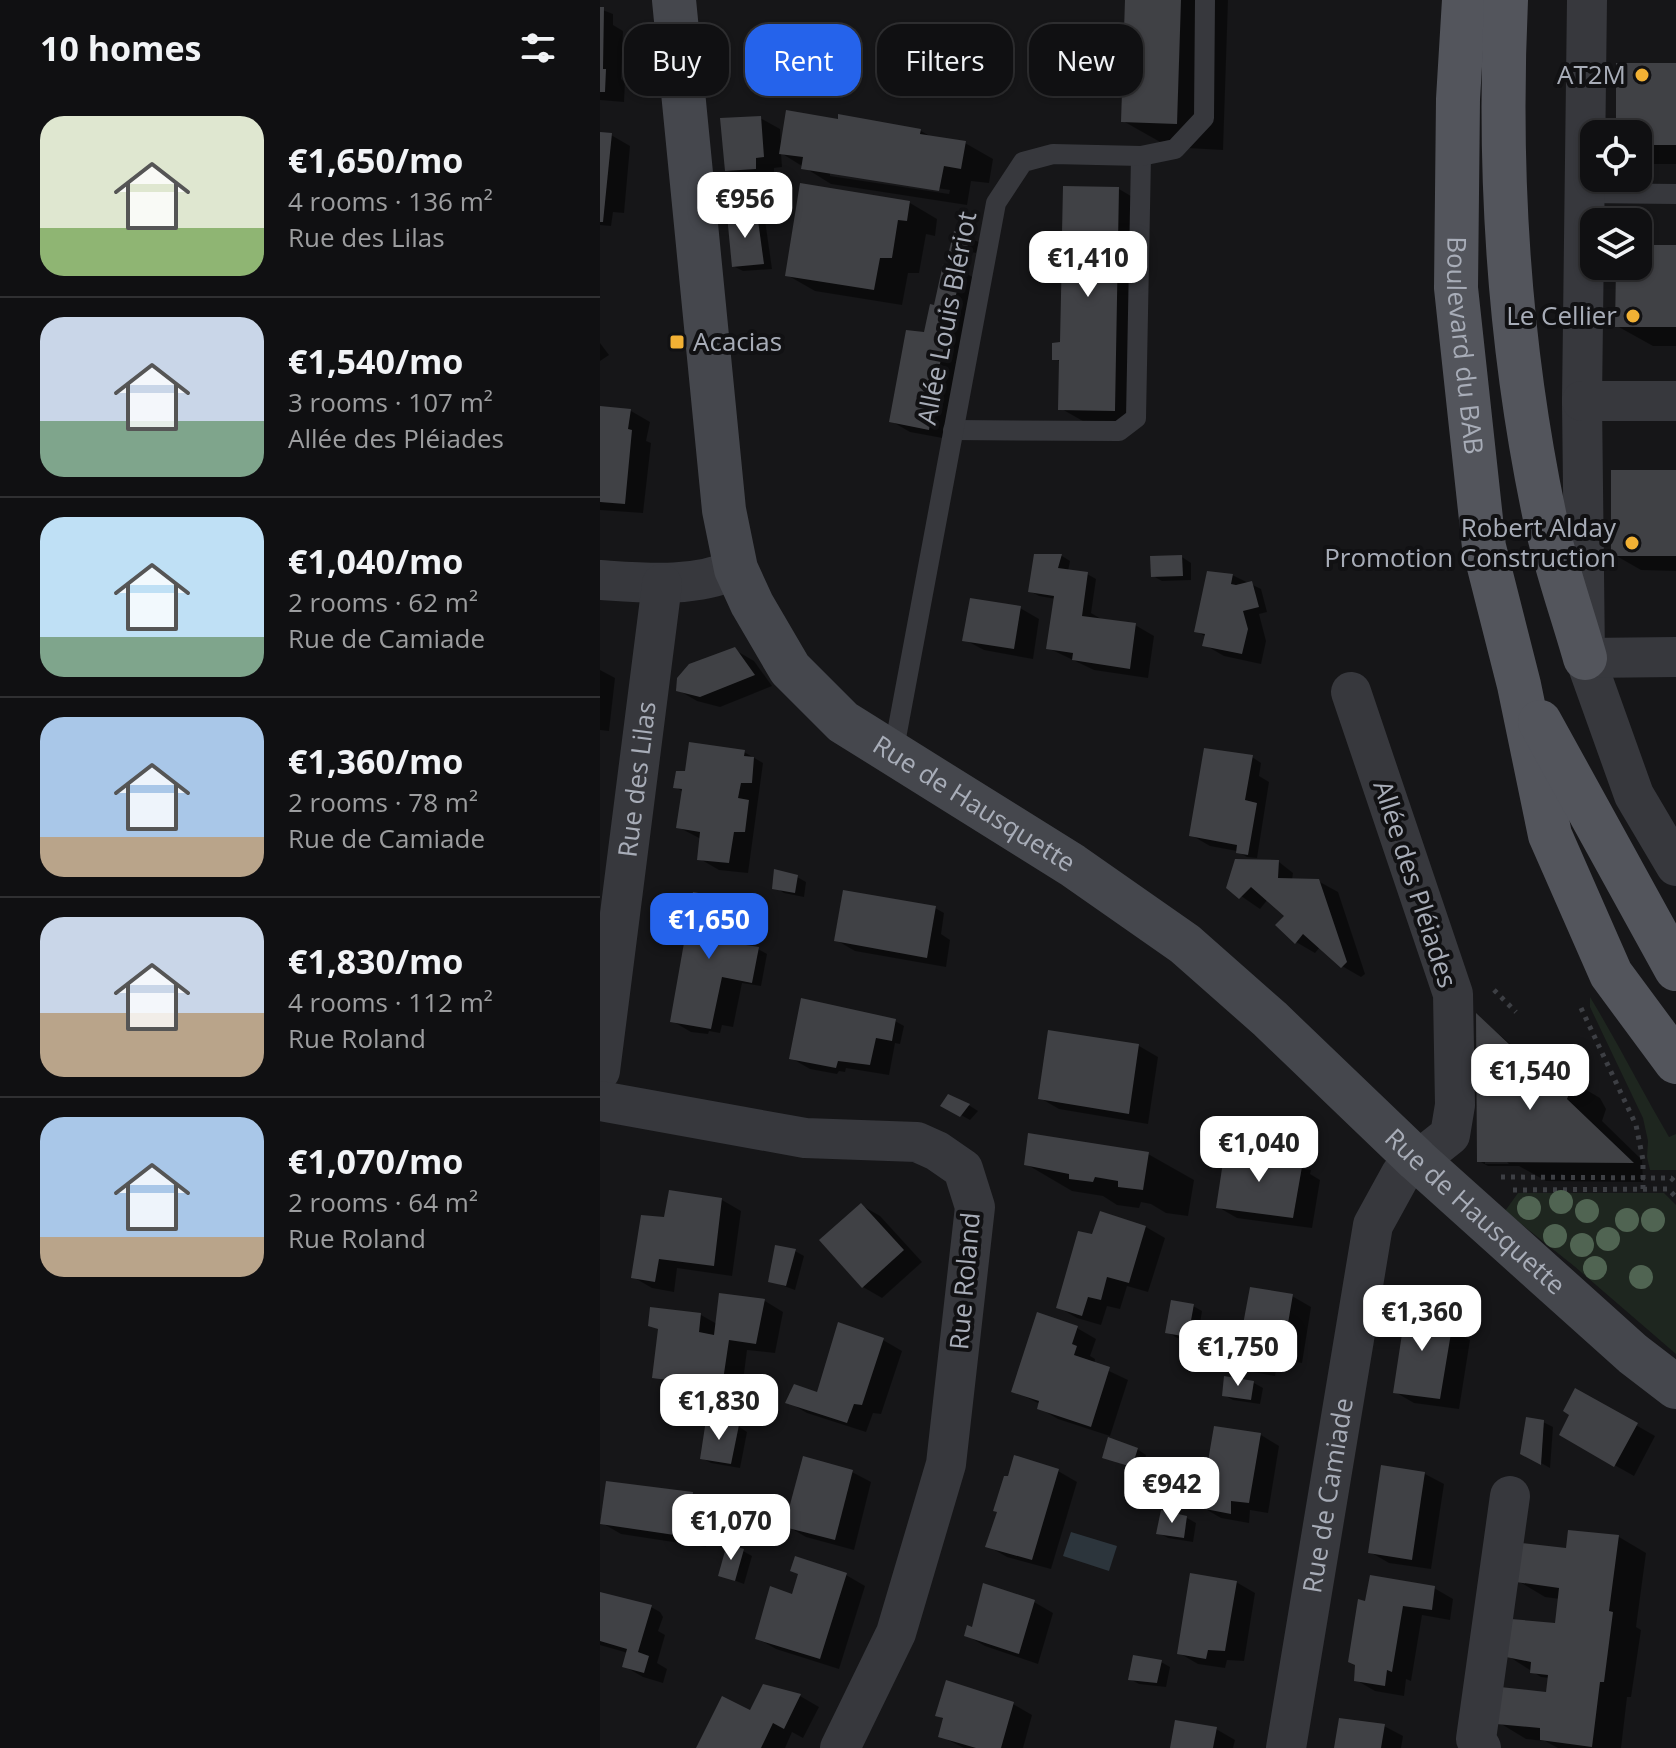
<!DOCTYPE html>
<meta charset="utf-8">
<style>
:root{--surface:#101012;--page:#1e1e20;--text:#f1f3f6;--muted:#9c9d9f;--line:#303032;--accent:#2563eb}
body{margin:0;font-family:"Open Sans",sans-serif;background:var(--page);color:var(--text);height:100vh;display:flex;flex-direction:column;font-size:30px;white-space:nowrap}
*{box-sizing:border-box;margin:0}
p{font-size:26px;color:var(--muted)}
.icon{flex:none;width:44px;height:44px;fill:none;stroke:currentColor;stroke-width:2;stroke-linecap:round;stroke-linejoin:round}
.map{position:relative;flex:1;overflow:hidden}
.panel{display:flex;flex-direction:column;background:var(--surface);width:600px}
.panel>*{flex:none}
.top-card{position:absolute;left:24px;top:24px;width:760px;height:72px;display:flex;gap:16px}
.buttons{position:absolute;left:980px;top:120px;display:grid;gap:16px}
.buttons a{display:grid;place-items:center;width:72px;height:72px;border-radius:16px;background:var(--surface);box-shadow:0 2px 6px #0004,0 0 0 2px var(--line);font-size:40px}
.price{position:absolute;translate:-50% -68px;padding:0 18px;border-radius:16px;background:#fff;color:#222;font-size:26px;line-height:52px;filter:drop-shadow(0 2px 4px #0008)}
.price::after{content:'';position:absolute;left:50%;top:48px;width:24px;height:18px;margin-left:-12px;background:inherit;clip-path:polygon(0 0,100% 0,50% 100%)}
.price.selected{background:var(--accent);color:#fff}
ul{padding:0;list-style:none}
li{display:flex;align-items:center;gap:24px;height:200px;padding:0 40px}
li+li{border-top:2px solid var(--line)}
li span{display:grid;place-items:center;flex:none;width:224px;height:160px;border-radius:24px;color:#555}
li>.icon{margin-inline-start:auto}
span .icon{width:96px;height:96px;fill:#fffc;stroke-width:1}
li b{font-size:34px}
h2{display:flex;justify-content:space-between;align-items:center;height:96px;padding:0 40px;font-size:34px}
.tag{padding:0 28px;border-radius:24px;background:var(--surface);box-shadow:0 2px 6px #0004,0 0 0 2px var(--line);font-size:28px;line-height:72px}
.tag.selected{background:var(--accent);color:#fff}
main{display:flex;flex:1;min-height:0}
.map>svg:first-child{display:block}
.green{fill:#1e261f}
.water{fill:#2c353c}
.shadow{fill:#0007;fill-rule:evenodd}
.building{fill:#404145}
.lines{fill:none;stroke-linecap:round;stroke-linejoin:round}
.path{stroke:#3d3f44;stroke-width:5;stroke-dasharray:4 6;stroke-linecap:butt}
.lane{stroke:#37383d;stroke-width:20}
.street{stroke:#37383d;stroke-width:40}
.secondary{stroke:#45474d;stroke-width:44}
.primary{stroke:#53555c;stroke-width:44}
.tree{fill:#506452}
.poi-dot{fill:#f2b134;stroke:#111113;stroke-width:3}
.labels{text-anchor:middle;stroke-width:8;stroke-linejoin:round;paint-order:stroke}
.poi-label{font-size:26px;fill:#a8adb8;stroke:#111113;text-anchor:end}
.street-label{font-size:26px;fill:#a8adb8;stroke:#111113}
</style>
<main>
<section class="panel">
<h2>10 homes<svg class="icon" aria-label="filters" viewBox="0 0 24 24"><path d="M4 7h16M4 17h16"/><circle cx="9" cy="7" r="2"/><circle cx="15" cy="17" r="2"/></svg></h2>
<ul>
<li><span style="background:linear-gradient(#dfe7d0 70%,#8fb573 0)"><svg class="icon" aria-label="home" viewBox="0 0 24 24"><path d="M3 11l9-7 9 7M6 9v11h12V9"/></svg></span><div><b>€1,650/mo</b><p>4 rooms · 136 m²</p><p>Rue des Lilas</p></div></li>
<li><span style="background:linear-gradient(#c9d6e8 65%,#7fa58c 0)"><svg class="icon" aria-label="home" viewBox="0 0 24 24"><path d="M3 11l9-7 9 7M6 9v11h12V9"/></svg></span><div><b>€1,540/mo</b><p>3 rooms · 107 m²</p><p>Allée des Pléiades</p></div></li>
<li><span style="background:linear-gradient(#bfe0f5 75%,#7fa58c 0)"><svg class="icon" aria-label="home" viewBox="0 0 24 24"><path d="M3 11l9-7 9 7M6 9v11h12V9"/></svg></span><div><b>€1,040/mo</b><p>2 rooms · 62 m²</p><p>Rue de Camiade</p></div></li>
<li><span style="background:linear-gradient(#a9c7e8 75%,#b9a48a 0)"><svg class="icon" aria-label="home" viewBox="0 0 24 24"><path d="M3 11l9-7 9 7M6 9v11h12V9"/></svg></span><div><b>€1,360/mo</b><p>2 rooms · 78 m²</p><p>Rue de Camiade</p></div></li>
<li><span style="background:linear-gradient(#c9d6e8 60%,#b9a48a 0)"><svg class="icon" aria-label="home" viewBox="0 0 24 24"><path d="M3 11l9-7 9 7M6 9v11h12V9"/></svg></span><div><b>€1,830/mo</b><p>4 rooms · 112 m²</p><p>Rue Roland</p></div></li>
<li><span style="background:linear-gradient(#a9c7e8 75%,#b9a48a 0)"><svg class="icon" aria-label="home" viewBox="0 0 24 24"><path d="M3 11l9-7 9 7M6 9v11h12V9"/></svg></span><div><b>€1,070/mo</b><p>2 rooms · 64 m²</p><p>Rue Roland</p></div></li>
</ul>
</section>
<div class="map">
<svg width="1076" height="1748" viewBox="0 0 1076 1748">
<rect width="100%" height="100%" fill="#161618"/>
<g class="green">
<path d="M990,997C1018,1043 1042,1091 1069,1137L1076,1134V1170H1050L1047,1157L1048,1141L1043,1118L990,1007Z"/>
<polygon points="918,1193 1064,1193 1076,1205 1076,1354 974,1266 905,1211"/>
</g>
<polygon class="water" points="471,1532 517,1546 509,1571 463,1556"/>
<g class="shadow">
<polygon points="527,0 628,0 623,150 569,147 523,121"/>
<polygon points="0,9 13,14 13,25 23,31 21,79 25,82 24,102 0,100"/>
<polygon points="1076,65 1076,164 1053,164 1038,155 1038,134 1018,134"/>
<path d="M160,118L180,129L181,146L321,131L333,138L365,143L393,159L389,183L371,181L367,205L231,184L181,153L182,167L174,168V179L146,181L127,170ZM230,172L350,190L349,194L230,176Z"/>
<polygon points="0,134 11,135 30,146 24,213 13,212 11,226 0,225"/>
<polygon points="519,189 546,205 542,426 488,424 460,408 461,362 454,358 462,344 464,253 456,249 464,235"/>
<polygon points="310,203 337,219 335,236 326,234 319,273 308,273 302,305 215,291 187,275"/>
<polygon points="156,215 165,220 172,269 143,271 133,266"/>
<polygon points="355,233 379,242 376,253 367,251 364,265 349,258"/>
<polygon points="1038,247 1076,247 1076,346 1053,346 1017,326 1018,266 1038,266"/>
<polygon points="344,267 362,271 381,282 348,439 310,432 291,421 335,308"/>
<polygon points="0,343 9,355 0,361"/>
<polygon points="0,408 31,411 50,422 46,441 51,443 43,513 0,510"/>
<polygon points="1076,472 1076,571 1041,570 1013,554"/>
<polygon points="436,556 462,556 470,561 468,571 487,574 496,579 491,613 501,619 535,625 554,636 548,678 494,670 448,648 456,599 439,596 430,591"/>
<polygon points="582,557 591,563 591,580 562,581 553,576"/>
<polygon points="632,575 661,589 667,612 659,614 666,641 661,664 624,656 605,645 606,637 597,631"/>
<polygon points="420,608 439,619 433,659 384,650 365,640"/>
<polygon points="135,650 154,661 172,686 120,707 97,701 78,690"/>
<polygon points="0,670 15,678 9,731 0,730"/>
<polygon points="144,752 163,763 148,873 119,870 100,859 101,839 78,827 83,792 76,787 86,773"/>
<polygon points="652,757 661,763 659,776 669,782 657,858 647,857 637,851 610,846 591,835"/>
<polygon points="679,862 693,873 692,880 718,881 738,892 765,974 761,977 742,966 720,947 715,953 696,942 686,916 668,899 660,909 628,887"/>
<polygon points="197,877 206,882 204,897 184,893 175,887"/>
<polygon points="133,901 152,912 146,947 158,949 167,954 161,986 142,983 133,1027 122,1025 120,1033 109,1031 108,1034 91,1032 72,1021"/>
<polygon points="335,908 344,913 341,934 350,940 346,967 255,951 236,940"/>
<path d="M878,1016L909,1043L935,1058L952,1074L964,1077L1000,1098L1006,1109L1002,1121L1042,1160L1043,1182L946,1181L919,1166H888L879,1161ZM885,1160H905L909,1164H885Z"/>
<polygon points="295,1021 304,1026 300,1044 295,1043 289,1075 246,1068 245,1072 239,1071 237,1074 210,1069 191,1058"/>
<polygon points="539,1046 558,1057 548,1124 459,1109 440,1098"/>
<polygon points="349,1096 370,1106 378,1111 370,1120 343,1105"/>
<polygon points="627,1151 702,1162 708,1166 675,1162 684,1166 711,1170 710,1174 720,1180 712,1228 637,1218 618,1207"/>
<polygon points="548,1154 594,1180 588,1216 566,1213 551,1204 541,1202 539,1208 517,1205 503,1196 472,1191 426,1164"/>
<polygon points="122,1200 141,1211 132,1276 77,1268 74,1292 52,1288 33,1277 65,1219"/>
<polygon points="261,1205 280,1216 322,1262 282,1298 263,1287"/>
<polygon points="501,1214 546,1227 565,1238 548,1292 527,1286 520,1309 507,1306 501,1325 477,1318 458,1307 494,1236"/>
<polygon points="195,1251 204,1256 195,1290 170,1281"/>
<polygon points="692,1296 711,1307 702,1363 678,1359 675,1376 648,1371 629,1360"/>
<polygon points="165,1301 183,1312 175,1353 147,1350 141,1397 81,1389 54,1376 60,1330 50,1325 101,1315 117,1324"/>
<polygon points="593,1306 602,1311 597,1341 577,1338 568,1332"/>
<polygon points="838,1309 857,1320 855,1332 870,1340 859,1409 814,1403 795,1392"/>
<polygon points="477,1328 496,1339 490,1356 495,1359 494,1364 528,1380 510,1436 458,1419 439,1408 440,1404 414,1391"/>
<polygon points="283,1340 302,1351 281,1414 273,1413 266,1432 207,1413 188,1402 218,1394"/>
<polygon points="654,1383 663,1388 660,1404 633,1400 624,1395"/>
<polygon points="976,1391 1055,1436 1034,1476 961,1435 971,1415"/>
<polygon points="943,1422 953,1427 950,1468 923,1453"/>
<polygon points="138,1426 147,1432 140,1468 111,1463 102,1458"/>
<polygon points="661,1435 679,1446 668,1513 650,1510 649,1523 621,1518 602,1507"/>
<polygon points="537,1449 546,1455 542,1471 504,1457"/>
<polygon points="458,1471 477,1482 451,1569 407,1557 388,1546"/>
<polygon points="252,1472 271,1482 254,1550 206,1537 187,1526"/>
<polygon points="825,1474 844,1484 831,1569 789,1563 770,1552"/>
<polygon points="7,1483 93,1494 112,1505 106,1547 21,1534 2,1523"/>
<polygon points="587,1518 596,1523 593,1542 568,1538 559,1533"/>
<polygon points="1019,1537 1046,1553 1036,1627 1041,1630 1031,1697 1027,1697 1021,1748 958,1748 945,1741 926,1739 898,1722 947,1694 950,1678 941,1677 908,1656 957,1625 960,1599 945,1597 918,1581 968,1550"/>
<polygon points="143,1551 152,1556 144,1584 120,1575"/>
<polygon points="246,1575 265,1586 239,1669 176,1649 157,1638 193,1597"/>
<polygon points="636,1582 655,1593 644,1661 627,1660 625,1668 598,1664 579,1653"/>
<polygon points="385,1586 434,1602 453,1613 438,1664 385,1646 366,1635 373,1629"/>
<polygon points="834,1588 853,1599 850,1620 822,1615 811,1681 806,1679 804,1696 775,1691 756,1680 767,1603"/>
<polygon points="0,1594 51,1607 60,1612 63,1617 58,1631 65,1635 57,1663 67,1669 63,1683 43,1677 24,1666 28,1653 0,1645"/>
<polygon points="561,1662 570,1667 566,1687 539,1684 530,1679"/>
<polygon points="164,1687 200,1696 219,1707 203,1738 192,1732 185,1748 98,1748 151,1713"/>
<polygon points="413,1704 432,1715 423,1748 364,1748 340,1736 345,1720 337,1715"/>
<polygon points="784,1726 803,1736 801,1748 736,1748"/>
<polygon points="616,1729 635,1740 633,1748 572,1748"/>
</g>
<g class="building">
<polygon points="525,0 581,0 577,124 521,122"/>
<polygon points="0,7 4,7 3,69 6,69 5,92 0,92"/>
<polygon points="1016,63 1076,63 1076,145 1038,145 1038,134 1016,134"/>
<polygon points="186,110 238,119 238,114 321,129 320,134 366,141 361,169 344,166 339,191 201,169 203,157 179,154"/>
<polygon points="161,116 164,157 156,158 156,169 125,171 120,118"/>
<polygon points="0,132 12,133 3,222 0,222"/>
<polygon points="200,183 310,201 307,221 298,220 292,258 280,258 274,290 185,276"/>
<polygon points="463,186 519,187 515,411 458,410 459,360 452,360 452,343 460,342 462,250 454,250 454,233 462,233"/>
<polygon points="157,213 164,264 132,267 127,215"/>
<polygon points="354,231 370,235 367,249 358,247 355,261 347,259"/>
<polygon points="1038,245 1076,245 1076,327 1015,327 1016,266 1038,266"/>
<polygon points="343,264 362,269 339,368 329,430 289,422 306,330 324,332 330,304 334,305"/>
<polygon points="0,406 31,409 28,429 32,430 25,504 0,502"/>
<rect x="1011" y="470" width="65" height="86"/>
<polygon points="434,554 462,554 458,568 488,572 482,616 536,623 530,669 472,660 473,653 446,649 454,596 428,592"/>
<polygon points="582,555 583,576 551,577 550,556"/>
<polygon points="607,571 633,574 631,584 636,585 652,581 659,607 643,611 648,629 642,654 602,646 605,634 594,632"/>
<polygon points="370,598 421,606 414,649 362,641"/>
<polygon points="135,647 155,675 100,697 76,691 77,678 89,664"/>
<polygon points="89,742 145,750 144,756 154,757 152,783 141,783 138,798 149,800 145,832 134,832 129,863 97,860 100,832 76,828 82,789 73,788 76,771 85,771"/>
<polygon points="604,748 653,755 645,800 657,803 648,855 636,853 637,845 589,836"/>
<polygon points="635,859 679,860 678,878 719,879 747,962 741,968 703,934 695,944 675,925 684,916 651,887 639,899 626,888"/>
<polygon points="174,869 198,875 195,893 172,889"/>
<polygon points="243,890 336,906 327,958 234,941"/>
<polygon points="93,892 133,899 127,942 159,947 152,983 122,977 111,1029 70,1022"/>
<polygon points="201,998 296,1019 292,1041 276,1038 270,1065 238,1061 236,1068 189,1059"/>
<polygon points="876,1013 942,1075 955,1071 965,1076 971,1088 967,1099 1034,1163 877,1162"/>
<polygon points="448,1030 539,1044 529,1114 438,1099"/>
<polygon points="348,1094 370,1104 360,1117 340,1106"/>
<polygon points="428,1133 549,1152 543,1190 518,1187 518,1181 495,1177 493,1182 469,1179 469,1174 424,1165"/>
<polygon points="625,1149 703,1161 693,1218 616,1208"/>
<polygon points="69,1190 122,1198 114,1266 59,1259 55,1282 31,1278 41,1215 64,1217"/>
<polygon points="261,1203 304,1250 262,1288 219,1240"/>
<polygon points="500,1211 546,1226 529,1283 507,1277 501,1300 488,1297 482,1316 456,1308 478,1231 492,1234"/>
<polygon points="175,1245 196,1249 186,1286 168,1282"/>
<polygon points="650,1287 693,1294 683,1353 659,1349 656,1366 627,1361 630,1345 639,1346"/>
<polygon points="119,1293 165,1299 156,1344 129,1340 122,1387 52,1378 58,1329 48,1326 50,1307 101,1313 99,1332 114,1335"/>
<polygon points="571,1300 594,1304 588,1337 565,1333"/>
<polygon points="807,1301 839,1307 836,1325 852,1327 840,1399 793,1393"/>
<polygon points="437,1312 478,1326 472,1344 477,1346 474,1355 510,1367 491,1427 437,1409 439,1401 411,1392"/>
<polygon points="238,1322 284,1338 262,1405 254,1404 247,1423 185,1403 194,1384 217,1392"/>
<polygon points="624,1376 654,1381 651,1400 622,1396"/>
<polygon points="975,1388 1038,1423 1014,1467 959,1435 969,1415 963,1411"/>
<polygon points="926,1417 944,1420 941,1465 920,1454"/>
<polygon points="106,1420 139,1425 131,1464 100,1459"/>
<polygon points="614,1426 661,1433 649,1503 631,1501 631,1514 600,1508"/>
<polygon points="508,1437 538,1448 532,1467 502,1458"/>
<polygon points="414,1455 459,1469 432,1560 385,1547 397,1512 393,1511 404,1476 408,1476"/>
<polygon points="203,1456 253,1470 235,1540 184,1527"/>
<polygon points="781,1465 825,1472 812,1560 768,1553"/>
<polygon points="6,1481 93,1492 88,1537 0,1524"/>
<polygon points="561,1510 587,1516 584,1538 556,1534"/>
<polygon points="968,1530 1019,1535 1009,1611 1013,1612 1004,1682 1000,1682 992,1747 940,1740 940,1728 896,1724 900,1687 946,1692 948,1675 930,1673 931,1662 906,1657 911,1619 955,1623 959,1588 916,1582 921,1543 966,1548"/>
<polygon points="127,1544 144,1549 135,1581 118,1576"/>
<polygon points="195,1556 247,1573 220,1659 155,1639 170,1586 192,1594 198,1574 190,1571"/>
<polygon points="590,1573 637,1581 625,1651 608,1650 606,1659 577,1654"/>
<polygon points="770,1575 835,1586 832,1610 803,1606 792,1672 787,1670 785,1686 754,1681 755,1665 748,1662 758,1599 765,1601"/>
<polygon points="383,1583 435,1600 419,1654 364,1636 367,1625 372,1627"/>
<polygon points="0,1592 52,1605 38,1652 49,1656 44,1673 22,1667 27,1649 0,1641"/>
<polygon points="533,1655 562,1660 557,1683 528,1680"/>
<polygon points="346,1680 414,1702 401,1748 376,1748 338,1737 343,1718 335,1716"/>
<polygon points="163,1684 201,1694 184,1729 173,1723 161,1748 96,1748 122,1696 150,1710"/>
<polygon points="739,1718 785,1724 781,1748 734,1748"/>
<polygon points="575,1720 617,1727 613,1748 570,1748"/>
</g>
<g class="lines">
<g class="path">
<polyline points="894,990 916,1012"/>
<polyline points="981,1008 1036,1125 1043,1160 1043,1189"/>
<polyline points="901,1177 1071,1178 1076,1183"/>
<polyline points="913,1190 1068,1189 1076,1197"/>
</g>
<g class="lane">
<polyline points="983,193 1076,194"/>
<polyline points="353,430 519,431 536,418 541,156"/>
<polyline points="293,754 396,203 423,162 453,154 541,156 575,149 604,118 605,0"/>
</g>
<g class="street">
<polyline points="987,0 982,401 985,658 1034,795 1076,866"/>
<polyline points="982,401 1076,401"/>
<path d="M0,580C45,583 94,588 136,569"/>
<polyline points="985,658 1076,657"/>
<path id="s1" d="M0,1071L62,584"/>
<polyline points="0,1101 205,1138 317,1142 337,1151 363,1169 375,1207 346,1464 296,1633 240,1748"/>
<path id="s2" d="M686,1748L773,1225L801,1174L850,1135L855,1105L853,994L751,692"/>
<polyline points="881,1748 876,1739 910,1496"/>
</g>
<path class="secondary" id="s3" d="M74,0L124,510L136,569L152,604L190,669L243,722L472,865L585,944L670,1019L817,1160L1033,1354L1076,1387"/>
<g class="primary">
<path id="s4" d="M864,0L858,99L856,288L884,547L919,685L950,835L1011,974L1076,1062"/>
<path d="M906,0C898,173 909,348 945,518C955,565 972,612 985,658"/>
<polyline points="940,722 1076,969"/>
</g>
</g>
<g class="tree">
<circle cx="961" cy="1202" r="12"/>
<circle cx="929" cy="1208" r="12"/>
<circle cx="987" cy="1211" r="12"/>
<circle cx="1027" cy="1220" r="12"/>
<circle cx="1053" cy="1220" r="12"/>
<circle cx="955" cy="1236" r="12"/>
<circle cx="1008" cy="1239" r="12"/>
<circle cx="982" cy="1245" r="12"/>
<circle cx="995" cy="1268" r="12"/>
<circle cx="1041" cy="1277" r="12"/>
</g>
<g class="poi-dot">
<circle cx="1042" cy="75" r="8"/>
<circle cx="1033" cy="316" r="8"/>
<rect x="69" y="334" width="16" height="16" rx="4"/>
<circle cx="1032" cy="543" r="8"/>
</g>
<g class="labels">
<g class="poi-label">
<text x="1026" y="84">AT2M</text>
<text x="1017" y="325">Le Cellier</text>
<text x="93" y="351" text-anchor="start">Acacias</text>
<text x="1016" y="537">Robert Alday<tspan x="1016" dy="30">Promotion Construction</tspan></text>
</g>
<g class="street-label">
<text transform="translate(347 318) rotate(-79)" y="9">Allée Louis Blériot</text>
<text dy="9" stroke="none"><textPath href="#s4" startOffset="346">Boulevard du BAB</textPath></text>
<text dy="9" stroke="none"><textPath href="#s1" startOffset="294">Rue des Lilas</textPath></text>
<text dy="9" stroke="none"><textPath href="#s3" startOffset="916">Rue de Hausquette</textPath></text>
<text transform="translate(815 884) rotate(72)" y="9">Allée des Pléiades</text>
<text dy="9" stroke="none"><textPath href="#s3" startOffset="1564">Rue de Hausquette</textPath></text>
<text transform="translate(365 1281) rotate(-85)" y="9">Rue Roland</text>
<text dy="9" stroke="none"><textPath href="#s2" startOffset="256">Rue de Camiade</textPath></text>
</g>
</g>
</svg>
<div class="buttons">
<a><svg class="icon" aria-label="locate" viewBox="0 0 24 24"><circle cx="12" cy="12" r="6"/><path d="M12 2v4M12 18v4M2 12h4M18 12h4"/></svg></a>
<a><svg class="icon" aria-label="layers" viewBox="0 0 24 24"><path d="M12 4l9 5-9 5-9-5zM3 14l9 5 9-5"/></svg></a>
</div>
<b class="price" style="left:145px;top:240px">€956</b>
<b class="price" style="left:488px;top:299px">€1,410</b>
<b class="price selected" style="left:109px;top:961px">€1,650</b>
<b class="price" style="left:930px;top:1112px">€1,540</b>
<b class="price" style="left:659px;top:1184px">€1,040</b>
<b class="price" style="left:822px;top:1353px">€1,360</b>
<b class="price" style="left:638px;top:1388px">€1,750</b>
<b class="price" style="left:119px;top:1442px">€1,830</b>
<b class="price" style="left:572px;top:1525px">€942</b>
<b class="price" style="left:131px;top:1562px">€1,070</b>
<div class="top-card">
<a class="tag">Buy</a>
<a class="tag selected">Rent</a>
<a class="tag">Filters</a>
<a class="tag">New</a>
</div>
</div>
</main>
